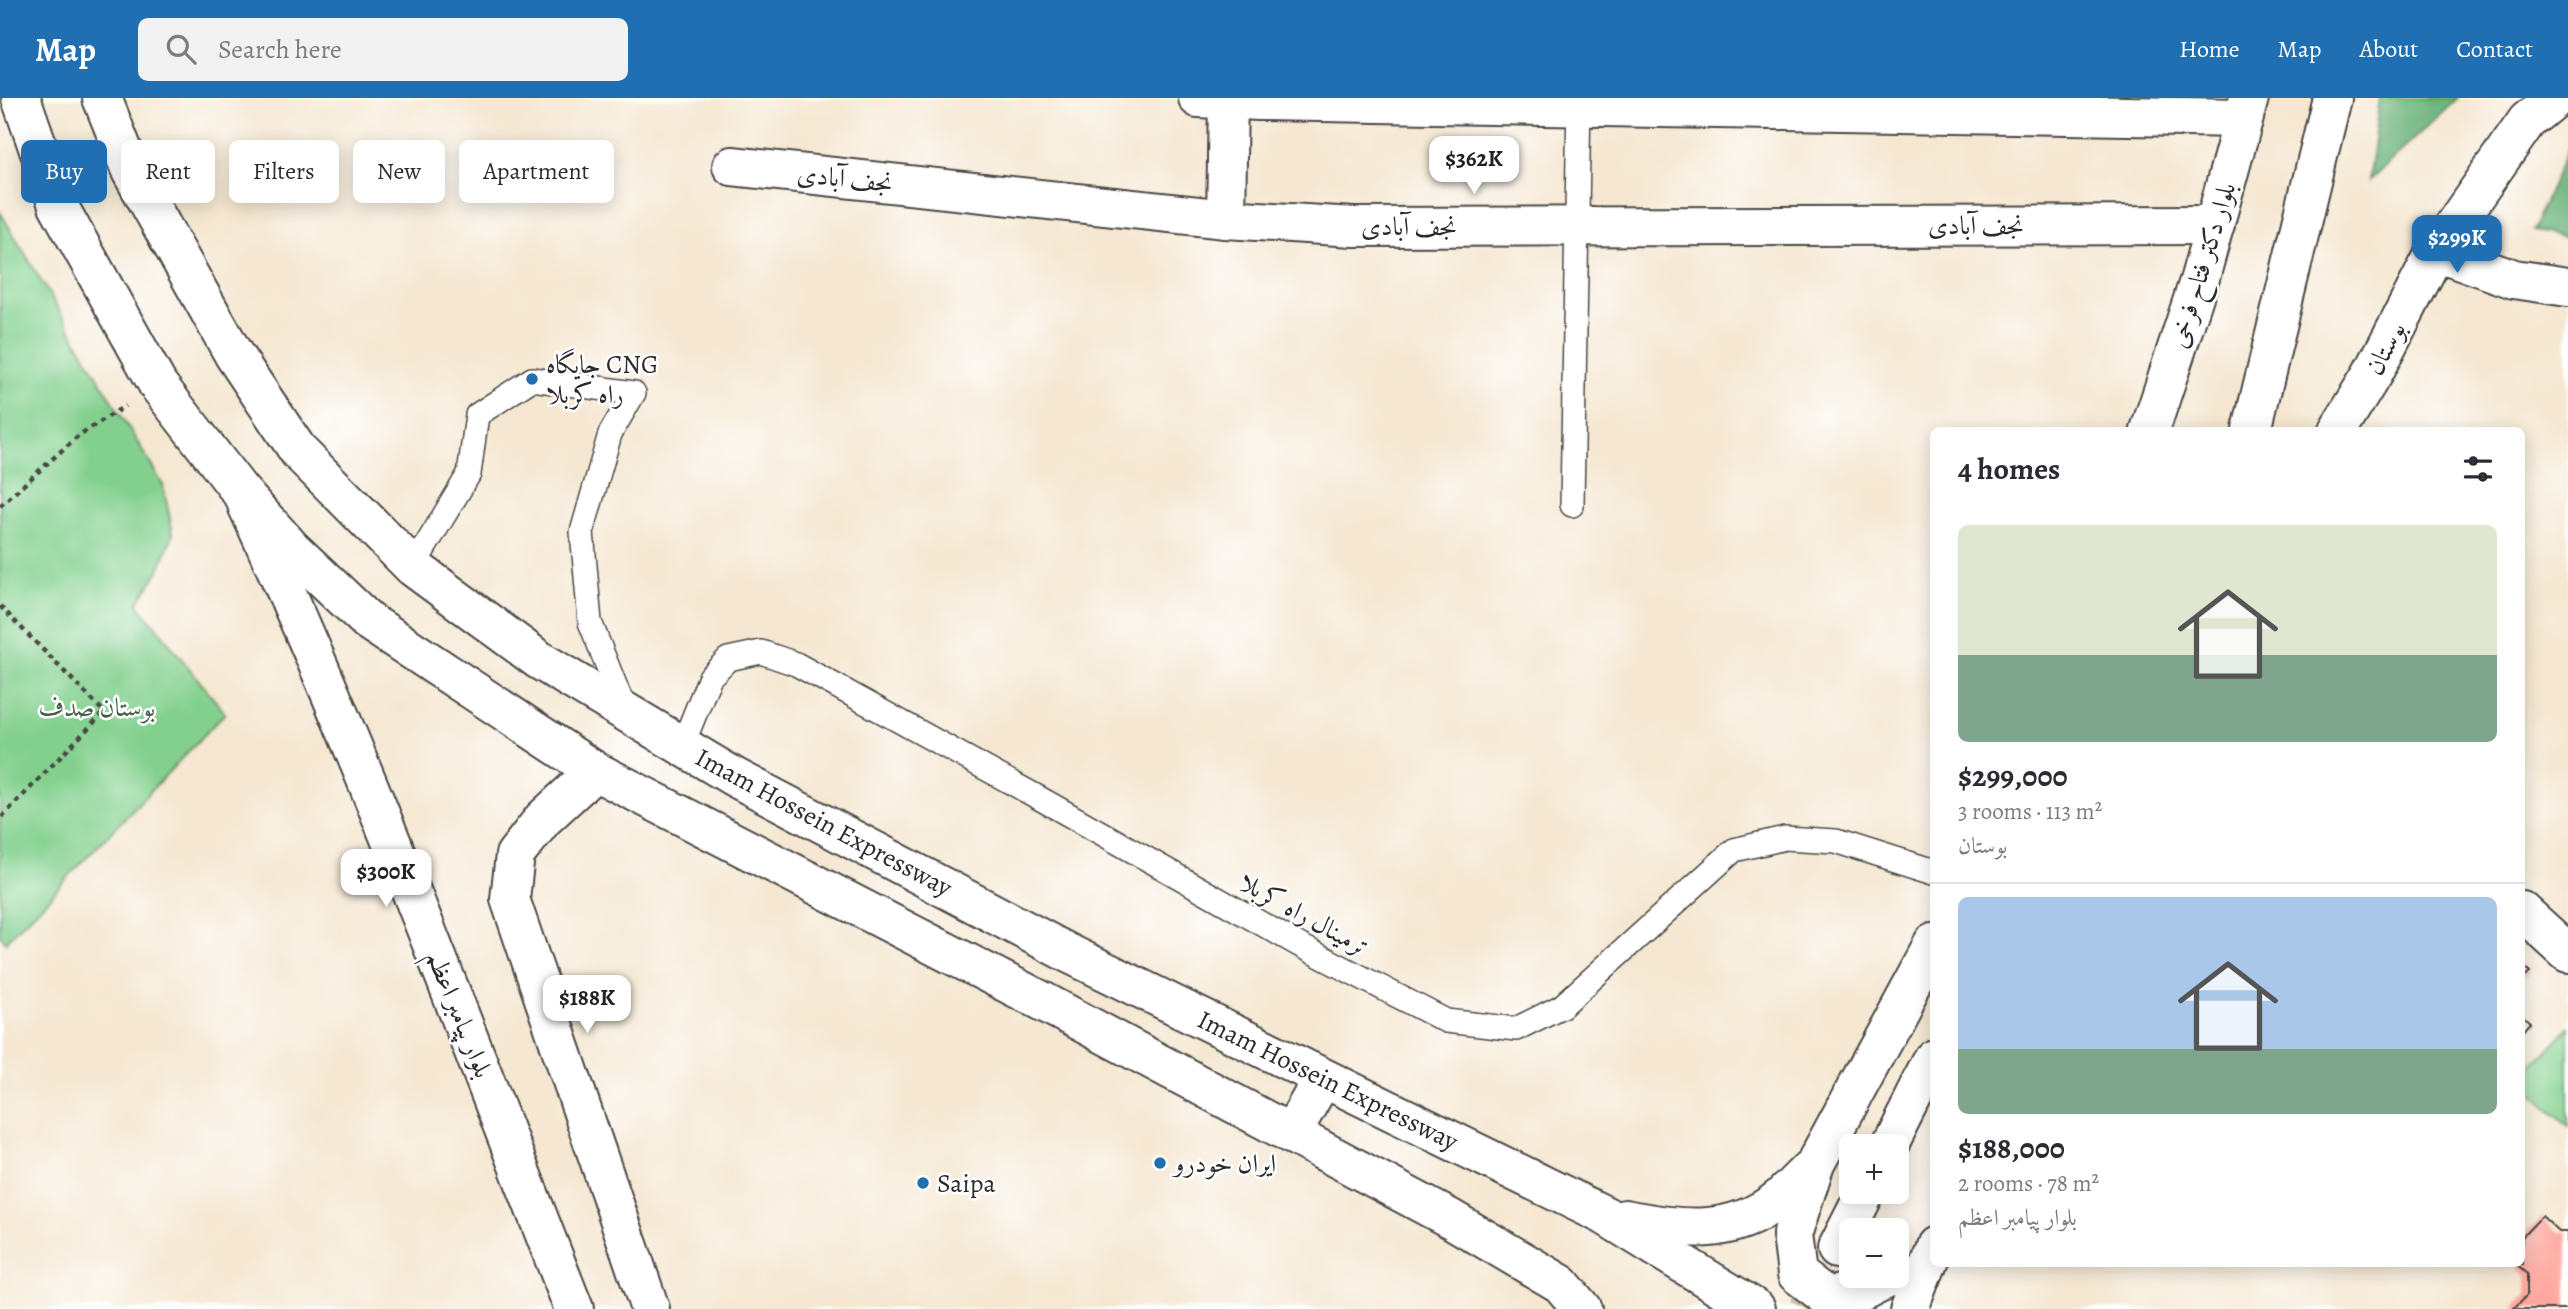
<!DOCTYPE html>
<meta charset="utf-8">
<style>
:root{--surface:#fff;--page:#f2f2f3;--text:#2b2b33;--muted:#7c7c81;--line:#e1e1e2;--accent:#1f6fb2}
body{margin:0;font-family:Alegreya,Amiri,serif;background:var(--page);color:var(--text);height:100vh;display:flex;flex-direction:column;font-size:26px;white-space:nowrap}
*{box-sizing:border-box;margin:0}
p{font-size:23px;color:var(--muted)}
.icon{flex:none;width:38px;height:38px;fill:none;stroke:currentColor;stroke-width:2;stroke-linecap:round;stroke-linejoin:round}
.map{position:relative;flex:1;overflow:hidden}
.drawer{position:absolute;left:1930px;top:329px;width:595px;height:840px;display:flex;flex-direction:column;background:var(--surface);border-radius:10px;box-shadow:0 4px 18px #0003}
.drawer>*{flex:none}
.top-card{position:absolute;left:21px;top:42px;width:665px;height:63px;display:flex;gap:14px}
.tools{position:absolute;left:1839px;top:1036px;display:grid;gap:14px}
.tools a{display:grid;place-items:center;width:70px;height:70px;border-radius:10px;background:var(--surface);box-shadow:0 4px 18px #0003;font-size:35px}
.price{position:absolute;translate:-50% -60px;padding:0 16px;border-radius:14px;background:#fff;color:#222;font-size:23px;line-height:46px;filter:drop-shadow(0 2px 4px #0008)}
.price::after{content:'';position:absolute;left:50%;top:42px;width:21px;height:16px;margin-left:-10px;background:inherit;clip-path:polygon(0 0,100% 0,50% 100%)}
.price.active{background:var(--accent);color:#fff}
ul{padding:0;list-style:none}
li{display:grid;align-content:center;gap:14px;height:371px;padding:0 28px}
li+li{border-top:2px solid var(--line)}
li span{display:grid;place-items:center;height:217px;border-radius:10px;color:#555}
li>.icon{margin-inline-start:auto}
span .icon{width:126px;height:126px;fill:#fffc;stroke-width:1}
li b{font-size:30px}
h2{display:flex;justify-content:space-between;align-items:center;height:84px;padding:0 28px;font-size:30px}
.tag{padding:0 24px;border-radius:10px;background:var(--surface);box-shadow:0 4px 18px #0003;font-size:24px;line-height:63px}
.tag.active{background:var(--accent);color:#fff}
header{display:flex;align-items:center;gap:42px;box-sizing:border-box;height:98px;padding:0 35px;background:var(--accent);color:#fff}
header strong{font-size:33px}
nav{display:flex;gap:38px;margin-inline-start:auto;font-size:24px}
.search{width:490px;height:63px;background:var(--page);display:flex;align-items:center;gap:18px;box-sizing:border-box;padding:0 24px;border-radius:10px;color:var(--muted);font-size:26px}
.map>svg:first-child{display:block}
.green{fill:#83d08e;stroke:#577e5c;stroke-width:2}
.forest{fill:#6ab279;stroke:#4a6e52;stroke-width:2}
.building{fill:#fea69c}
.lines{fill:none;stroke-linecap:round;stroke-linejoin:round}
.primary-tunnel{stroke:#cdc1b0;stroke-width:38;stroke-dasharray:38 19;stroke-linecap:butt}
.service-casing{stroke:#494744;stroke-width:26}
.minor-casing{stroke:#494744;stroke-width:42}
.secondary-casing{stroke:#494744;stroke-width:42}
.primary-casing{stroke:#494744;stroke-width:42}
.trunk-casing{stroke:#494744;stroke-width:42}
.path{stroke:#494744;stroke-width:4.5;stroke-dasharray:5 5;stroke-linecap:butt}
.service{stroke:#fff;stroke-width:23}
.minor{stroke:#fff;stroke-width:38}
.secondary{stroke:#fff;stroke-width:38}
.primary{stroke:#fff;stroke-width:38}
.trunk{stroke:#fff;stroke-width:38}
.poi-dot{fill:#1f6fb2;stroke:#fff;stroke-width:2.5}
.labels{text-anchor:middle;stroke-width:5;stroke-linejoin:round;paint-order:stroke}
.street-label{font-size:26px;fill:#2b2b2b;stroke:#fff}
.poi-label{font-size:26px;fill:#2b2b2b;stroke:#fff;text-anchor:start}
.park-label{font-size:26px;fill:#455d49;stroke:#fff}
</style>
<header>
<strong>Map</strong>
<div class="search"><svg class="icon" aria-label="search" viewBox="0 0 24 24"><circle cx="10" cy="10" r="6"/><path d="M15 15l6 6"/></svg>Search here</div>
<nav><a>Home</a><a>Map</a><a>About</a><a>Contact</a></nav>
</header>
<div class="map">
<svg width="2568" height="1211" viewBox="0 0 2568 1211">
<rect width="100%" height="100%" fill="#fff"/>
<filter id="ink" filterUnits="userSpaceOnUse"><feTurbulence type="fractalNoise" baseFrequency=".0143" numOctaves="2"/><feDisplacementMap in="SourceGraphic" scale="14" xChannelSelector="R" yChannelSelector="G"/><feConvolveMatrix kernelMatrix="1 2 1 2 8 2 1 2 1" color-interpolation-filters="sRGB"/></filter>
<filter id="wash" filterUnits="userSpaceOnUse"><feTurbulence type="fractalNoise" baseFrequency=".00686" numOctaves="4" result="noise"/><feDisplacementMap in="SourceGraphic" scale="28" xChannelSelector="R" yChannelSelector="G"/><feGaussianBlur stdDeviation="1.57" result="paint"/><feColorMatrix in="noise" values="0 0 0 0 0 0 0 0 0 0 0 0 0 0 0 0 0 1.4 0 .05"/><feComposite in="paint" operator="in"/></filter>
<g filter="url(#wash)">
<rect width="100%" height="100%" fill="#f5e7d1"/>
<g class="green">
<polygon points="0,114 163,387 173,436 158,474 138,506 225,615 6,844 0,838"/>
<polygon points="2568,929 2568,1028 2522,986 2522,980"/>
</g>
<g class="forest">
<polygon points="2380,0 2458,0 2368,83"/>
<polygon points="2568,50 2568,139 2531,133"/>
</g>
<g id="blocks">
<g class="building">
<polygon points="2522,866 2530,875 2522,882"/>
<polygon points="2522,917 2530,924 2522,934"/>
<polygon points="2542,1118 2559,1134 2568,1134 2568,1211 2513,1211 2527,1197 2527,1176 2515,1166 2522,1166 2522,1139"/>
</g>
</g>
</g>
<g filter="url(#ink)">
<use href="#blocks" fill-opacity="0" stroke="#494744" stroke-width="2"/>
<g class="lines">
<polyline class="primary-tunnel" points="1807,1211 1837,1151"/>
<g class="service-casing">
<g id="service">
<polyline points="1572,407 1579,0"/>
<polyline points="413,469 469,376 477,317 532,281 634,295 610,336 582,434 590,524 625,612"/>
<polyline points="682,648 710,579 728,561 761,554 796,566 1041,701 1301,848 1446,923 1516,931 1562,908 1734,752 1785,740 1836,743 1934,774"/>
</g>
</g>
<g class="minor-casing">
<g id="minor">
<polyline points="1198,0 1259,3 2244,20"/>
<polyline points="732,68 1226,121 1354,129 2215,127"/>
<polyline points="1226,121 1228,0"/>
<polyline points="2436,153 2514,181 2568,189"/>
<polyline points="2338,332 2373,275 2436,153 2527,23 2555,0"/>
<polyline points="2522,813 2568,855"/>
</g>
</g>
<g class="secondary-casing">
<g id="secondary">
<path d="M247,407C369,670 468,942 574,1211"/>
<polyline points="595,673 543,721 515,757 510,801 650,1211"/>
</g>
</g>
<g class="primary-casing">
<g id="primary">
<polyline points="2150,332 2200,180 2249,0"/>
<polyline points="2252,332 2332,0"/>
<polyline points="1889,1048 1934,959"/>
<polyline points="1837,1151 1866,1094"/>
<polyline points="1888,1178 1857,1194 1826,1198 1797,1176 1792,1137 1815,1066 1934,847"/>
<polyline points="1910,1211 1934,1148"/>
</g>
</g>
<g class="trunk-casing">
<g id="trunk">
<polyline points="21,0 58,107 158,287 240,393 291,450 368,523 595,673 1042,903 1451,1121 1561,1186 1582,1211"/>
<polyline points="102,0 131,73 234,257 299,354 413,469 539,562 734,679 1070,856 1604,1117 1756,1211"/>
<polyline points="1291,1036 1323,980"/>
<path d="M1625,1121C1681,1132 1732,1139 1780,1100C1792,1089 1803,1077 1815,1066"/>
</g>
</g>
<g class="path">
<polyline points="0,408 79,337 125,308"/>
<polyline points="0,508 104,614 0,721"/>
</g>
<use href="#service" class="service"/>
<use href="#minor" class="minor"/>
<use href="#secondary" class="secondary"/>
<use href="#primary" class="primary"/>
<use href="#trunk" class="trunk"/>
</g>
</g>
<g class="poi-dot">
<circle cx="532" cy="281" r="7"/>
<circle cx="1160" cy="1065" r="7"/>
<circle cx="923" cy="1085" r="7"/>
</g>
<g class="labels">
<g class="street-label">
<text transform="translate(845 80) rotate(6)" y="9">نجف آبادی</text>
<text x="1976" y="136">نجف آبادی</text>
<text x="1409" y="137">نجف آبادی</text>
<text transform="translate(2202 167) rotate(-73)" y="9">بلوار دکتر فتاح فرخی</text>
<text transform="translate(2385 250) rotate(-62)" y="9">بوستان</text>
<text transform="translate(824 724) rotate(28)" y="9">Imam Hossein Expressway</text>
<text transform="translate(1304 816) rotate(29)" y="9">ترمینال راه کربلا</text>
<text transform="translate(460 916) rotate(68)" y="9">بلوار پیامبر اعظم</text>
<text transform="translate(1328 982) rotate(26)" y="9">Imam Hossein Expressway</text>
</g>
<g class="poi-label">
<text x="546" y="275">جایگاه CNG<tspan x="546" dy="30">راه کربلا</tspan></text>
<text x="1174" y="1074">ایران خودرو</text>
<text x="937" y="1094">Saipa</text>
</g>
<g class="park-label">
<text x="97" y="618">بوستان صدف</text>
</g>
</g>
</svg>
<div class="tools">
<a>+</a>
<a>−</a>
</div>
<b class="price" style="left:1474px;top:98px">$362K</b>
<b class="price active" style="left:2457px;top:177px">$299K</b>
<b class="price" style="left:386px;top:811px">$300K</b>
<b class="price" style="left:587px;top:937px">$188K</b>
<div class="top-card">
<a class="tag active">Buy</a>
<a class="tag">Rent</a>
<a class="tag">Filters</a>
<a class="tag">New</a>
<a class="tag">Apartment</a>
</div>
<section class="drawer">
<h2>4 homes<svg class="icon" aria-label="filters" viewBox="0 0 24 24"><path d="M4 7h16M4 17h16"/><circle cx="9" cy="7" r="2"/><circle cx="15" cy="17" r="2"/></svg></h2>
<ul>
<li><span style="background:linear-gradient(#dfe7d0 60%,#7fa58c 0)"><svg class="icon" aria-label="home" viewBox="0 0 24 24"><path d="M3 11l9-7 9 7M6 9v11h12V9"/></svg></span><div><b>$299,000</b><p>3 rooms · 113 m²</p><p>بوستان</p></div></li>
<li><span style="background:linear-gradient(#a9c7e8 70%,#7fa58c 0)"><svg class="icon" aria-label="home" viewBox="0 0 24 24"><path d="M3 11l9-7 9 7M6 9v11h12V9"/></svg></span><div><b>$188,000</b><p>2 rooms · 78 m²</p><p>بلوار پیامبر اعظم</p></div></li>
</ul>
</section>
</div>
